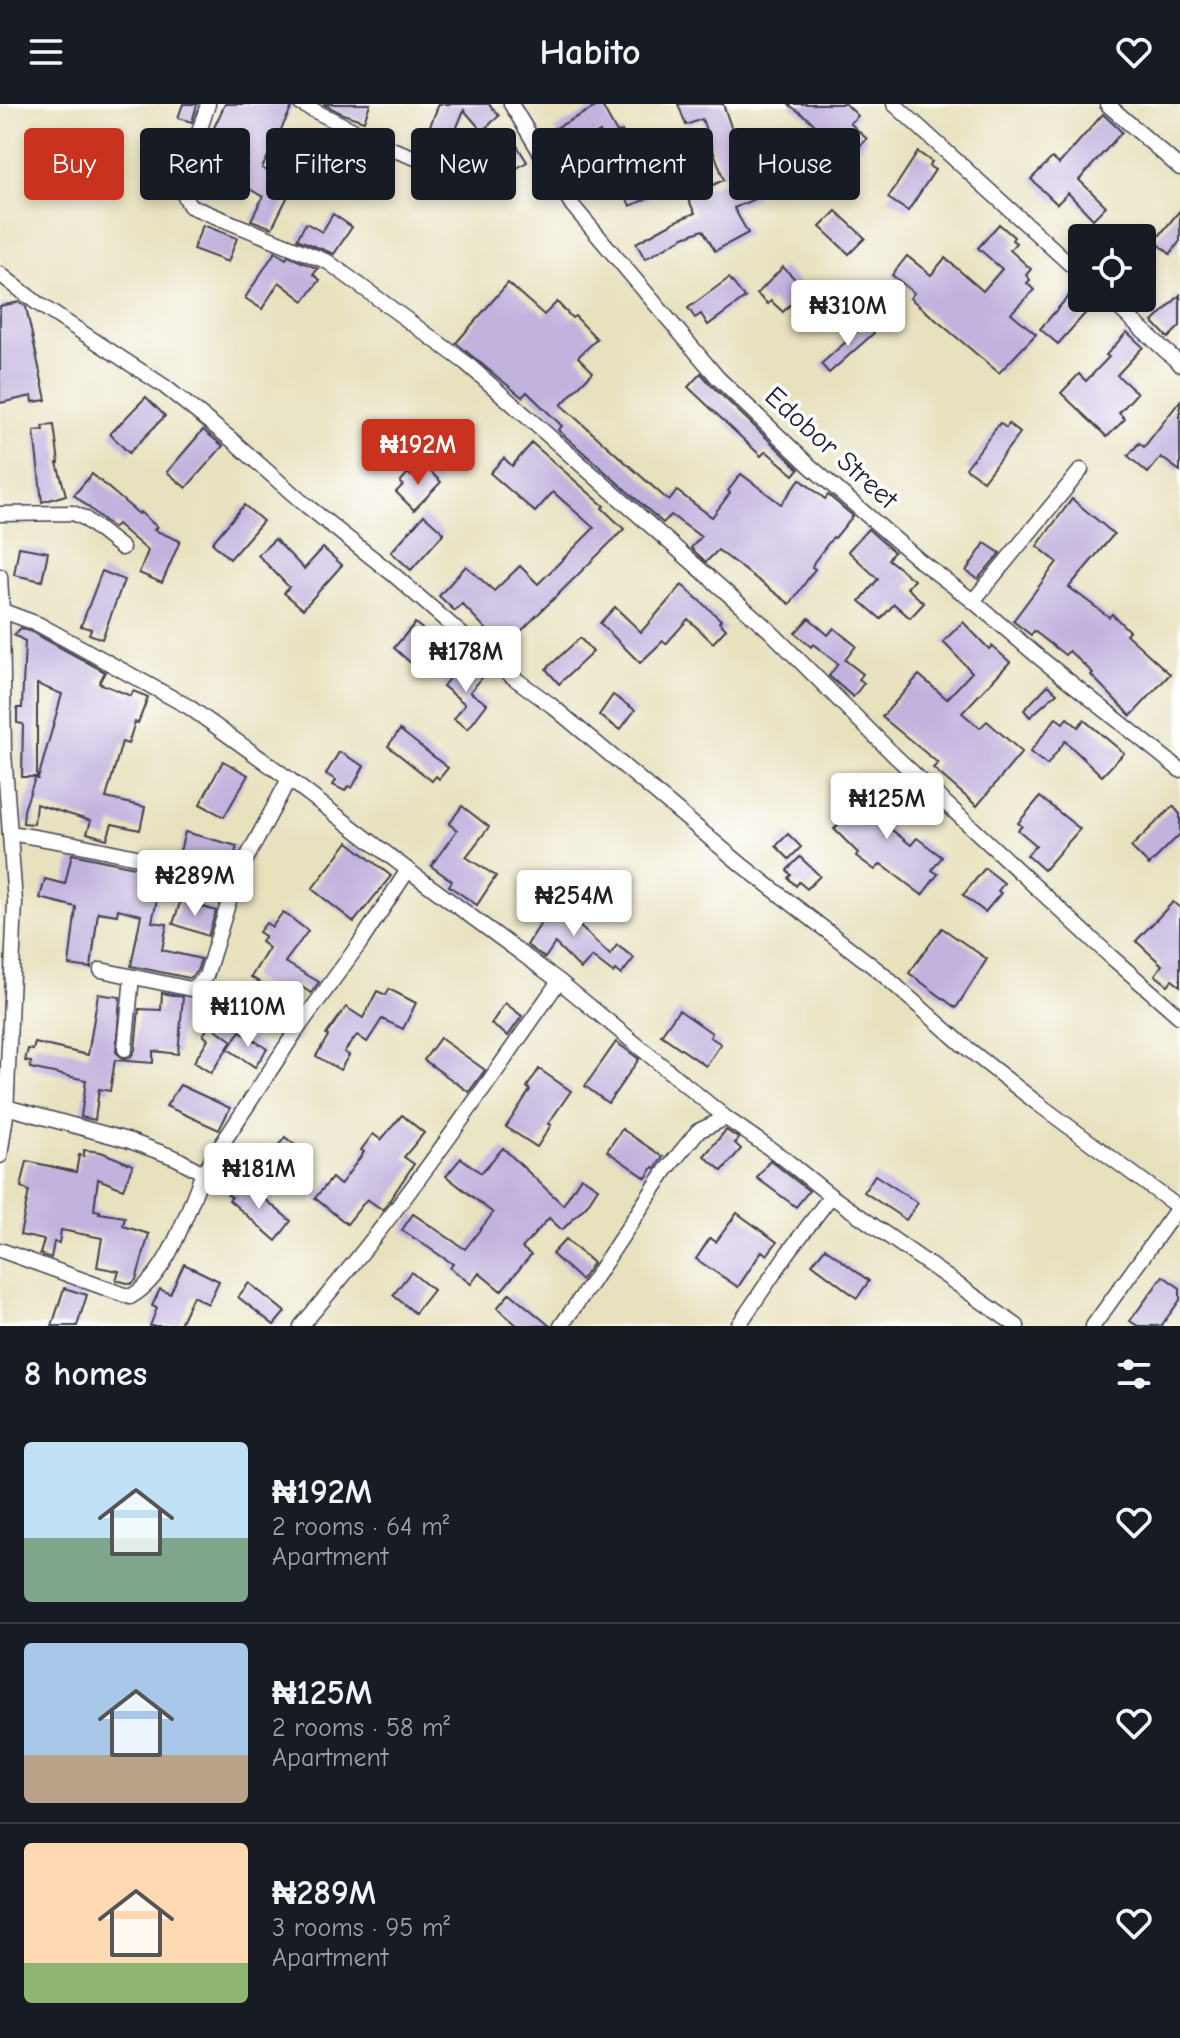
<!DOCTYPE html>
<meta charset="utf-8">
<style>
:root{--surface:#171b24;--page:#242831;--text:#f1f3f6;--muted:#9ea1a6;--line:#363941;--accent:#c8321e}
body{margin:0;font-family:"Comic Neue",sans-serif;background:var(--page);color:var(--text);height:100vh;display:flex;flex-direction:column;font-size:30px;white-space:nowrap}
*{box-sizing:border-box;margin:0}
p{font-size:26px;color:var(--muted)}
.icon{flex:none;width:44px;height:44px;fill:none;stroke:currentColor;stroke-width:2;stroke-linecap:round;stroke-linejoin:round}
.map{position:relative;height:1222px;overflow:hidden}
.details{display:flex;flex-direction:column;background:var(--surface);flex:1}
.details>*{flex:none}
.hud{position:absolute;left:24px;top:24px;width:1132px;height:72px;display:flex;gap:16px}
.buttons{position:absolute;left:1068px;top:120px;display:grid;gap:16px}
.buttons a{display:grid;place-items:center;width:88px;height:88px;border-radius:8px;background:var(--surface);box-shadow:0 4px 12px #0003;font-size:40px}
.price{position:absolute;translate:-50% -68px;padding:0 18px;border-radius:8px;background:#fff;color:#222;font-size:26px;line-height:52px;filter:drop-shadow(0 2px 4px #0008)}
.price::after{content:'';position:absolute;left:50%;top:48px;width:24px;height:18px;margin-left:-12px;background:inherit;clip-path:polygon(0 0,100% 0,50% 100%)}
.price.active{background:var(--accent);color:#fff}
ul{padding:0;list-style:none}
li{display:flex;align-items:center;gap:24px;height:200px;padding:0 24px}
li+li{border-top:2px solid var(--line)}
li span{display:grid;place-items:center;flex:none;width:224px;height:160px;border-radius:8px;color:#555}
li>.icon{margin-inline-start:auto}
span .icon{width:96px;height:96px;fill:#fffc;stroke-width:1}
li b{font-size:34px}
h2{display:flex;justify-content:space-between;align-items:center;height:96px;padding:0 24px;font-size:34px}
.pill{padding:0 28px;border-radius:8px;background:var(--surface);box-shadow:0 4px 12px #0003;font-size:28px;line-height:72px}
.pill.active{background:var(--accent);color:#fff}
header{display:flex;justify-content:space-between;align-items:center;height:104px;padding:0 24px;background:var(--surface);font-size:36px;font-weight:600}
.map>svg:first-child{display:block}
.building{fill:#c2b3de}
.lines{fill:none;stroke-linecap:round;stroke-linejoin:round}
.street-casing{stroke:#403f4f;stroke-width:17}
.street{stroke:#fff;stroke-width:14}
.labels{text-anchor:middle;stroke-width:7;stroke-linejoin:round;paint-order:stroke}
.street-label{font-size:28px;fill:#22223b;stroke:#fff}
</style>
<header><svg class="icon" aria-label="menu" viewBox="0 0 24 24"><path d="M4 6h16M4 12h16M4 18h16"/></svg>Habito<svg class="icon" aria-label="heart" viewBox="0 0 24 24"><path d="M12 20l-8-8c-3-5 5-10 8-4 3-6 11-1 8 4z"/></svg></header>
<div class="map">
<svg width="1180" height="1222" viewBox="0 0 1180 1222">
<rect width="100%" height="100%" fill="#fff"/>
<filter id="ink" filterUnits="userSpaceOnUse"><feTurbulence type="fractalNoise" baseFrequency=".0125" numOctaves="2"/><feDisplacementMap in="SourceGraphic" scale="16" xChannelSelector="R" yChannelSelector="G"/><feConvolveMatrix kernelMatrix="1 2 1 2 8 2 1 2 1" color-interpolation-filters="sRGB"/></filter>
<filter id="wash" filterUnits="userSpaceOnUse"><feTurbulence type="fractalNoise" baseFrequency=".006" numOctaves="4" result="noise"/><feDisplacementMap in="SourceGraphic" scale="32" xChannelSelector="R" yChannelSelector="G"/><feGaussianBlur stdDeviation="1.8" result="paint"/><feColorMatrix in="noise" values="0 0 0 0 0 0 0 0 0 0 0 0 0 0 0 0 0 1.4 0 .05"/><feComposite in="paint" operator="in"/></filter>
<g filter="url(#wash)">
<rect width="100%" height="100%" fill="#e8e1be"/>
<g id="blocks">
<g class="building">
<polygon points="183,0 197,0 192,18 178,14"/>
<polygon points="225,0 291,0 292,3 262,64 272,70 268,77 290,88 272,124 251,116 263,93 209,61 224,36 211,30"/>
<polygon points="323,0 370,0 364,17 343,10"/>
<polygon points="439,0 489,0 499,12 482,27 464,6 450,40 440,36 437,46 422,41"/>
<polygon points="601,0 617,29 622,27 649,94 630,102 600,28 566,46 554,25"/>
<polygon points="678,0 723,0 744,60 742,61 757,94 734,104 748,129 715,147 703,126 684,133 645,155 636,139 676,117 695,109 687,93 724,76 702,15 686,21"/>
<polygon points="788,0 846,0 858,12 850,19 867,35 848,54 809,15"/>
<polygon points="1103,10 1122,28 1079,76 1106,102 1093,115 1068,89 1057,100 1031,75 1052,54 1059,60"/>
<polygon points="516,40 527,58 502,73 500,70 493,75 492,73 468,89 450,63 468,53 476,65"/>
<polygon points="918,48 932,58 929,62 935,66 908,107 888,94"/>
<polygon points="1180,106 1180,137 1170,150 1155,137"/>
<polygon points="836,107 865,134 849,150 820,123"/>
<polygon points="333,110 352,123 334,150 297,135 306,119 322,128"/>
<polygon points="999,120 1014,133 1012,136 1016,139 1010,146 1031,165 1026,171 1030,176 1027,179 1034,186 1011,209 1036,230 999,269 910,194 914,189 892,171 907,152 931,171 945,154 983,187 1002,165 978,144"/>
<polygon points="203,121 237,134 228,158 193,145"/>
<polygon points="275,148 286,155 288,152 318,165 313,170 320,176 304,197 279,178 262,205 245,194"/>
<polygon points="783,163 800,180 797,183 802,188 783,208 771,197 768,200 757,190"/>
<polygon points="729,174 745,194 708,221 701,210 695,214 688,204"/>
<polygon points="508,179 544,211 557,198 572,214 575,212 597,235 578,253 593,268 561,301 669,397 677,387 712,413 730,389 728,387 741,370 781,400 800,375 825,395 828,391 853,412 835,434 833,433 814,458 812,463 815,465 790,500 718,446 706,458 691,444 701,433 671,411 663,419 558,326 562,322 527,288 522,293 456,239"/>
<polygon points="1079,180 1082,181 1082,194 1098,195 1058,240 1040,225"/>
<polygon points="1180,191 1180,222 1168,234 1153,218"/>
<polygon points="19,198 26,203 46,296 33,298 32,292 0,299 0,202"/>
<polygon points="866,220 874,229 829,269 821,260"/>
<polygon points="1127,228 1143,243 1117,271 1137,289 1119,309 1125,315 1107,333 1061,289 1079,270 1086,277 1109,253 1106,251"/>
<polygon points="701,269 711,281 799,365 794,371 766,347 761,352 688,283"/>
<polygon points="146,293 165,312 129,349 110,330"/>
<polygon points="1180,297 1180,367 1161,353 1148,369 1128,352 1139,339 1144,343"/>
<polygon points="1000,319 1006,324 1009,320 1020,329 983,377 966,364"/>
<polygon points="54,321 59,359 57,359 66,391 42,398 34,327 44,326 43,322"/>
<polygon points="203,326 223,342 186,384 167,368"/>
<polygon points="532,339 604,402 602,404 624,425 499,549 482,535 489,528 462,500 455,507 439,492 466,462 494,487 520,462 538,480 594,424 553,388 535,408 490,369 504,354 512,362"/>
<polygon points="423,360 441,378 414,406 396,388 403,381 400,378 408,369 411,372"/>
<polygon points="92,370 139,410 140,408 157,423 154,426 180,437 162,479 139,469 148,447 117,420 113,424 74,391"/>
<polygon points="1072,395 1114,430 1069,483 1109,513 1112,510 1129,527 1126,530 1170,570 1131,612 1091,571 1093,569 1069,547 1065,551 1034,527 1031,531 1013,517 1057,458 1037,442"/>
<polygon points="244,401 263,417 230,455 212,439"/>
<polygon points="424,411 444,429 411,466 391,448"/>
<polygon points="868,425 894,448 888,455 914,476 907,484 924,499 910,514 894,500 881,515 860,497 878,475 848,447"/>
<polygon points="275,435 304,465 323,444 342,461 303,505 284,489 289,483 258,451"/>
<polygon points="985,439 1000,449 978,475 966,467"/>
<polygon points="19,443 48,448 42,477 14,471"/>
<polygon points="102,467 124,476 102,535 89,530 91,525 81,522"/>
<polygon points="682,481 721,516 719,518 726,525 713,539 688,515 666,540 663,537 640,559 600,519 615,503 641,528"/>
<polygon points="809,514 828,531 834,524 856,542 845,556 863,570 859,575 864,579 853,593 829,572 838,560 813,540 811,543 795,529"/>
<polygon points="963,518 989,545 992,542 1010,558 962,609 980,624 987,617 1022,648 977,702 933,664 938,659 882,613 919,571 947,595 972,568 943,538"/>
<polygon points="415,519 433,534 412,560 394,544"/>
<polygon points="21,524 34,529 105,568 99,579 131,592 133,587 148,593 138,619 135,618 128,640 122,638 106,694 145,703 140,726 112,720 107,735 87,729 91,717 36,700 34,720 23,719 24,706 35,674 38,675 62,590 37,580 37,673 22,673 23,620 17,619 17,604 22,604 25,537 14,531"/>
<polygon points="580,534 593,548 559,580 546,565"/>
<polygon points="462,558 482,574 470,588 487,600 468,625 454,615 465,600 443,582"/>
<polygon points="1048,581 1057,589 1030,613 1024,606"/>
<polygon points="613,591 635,606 620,626 599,611"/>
<polygon points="1056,614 1063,619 1067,614 1078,623 1084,616 1124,649 1102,672 1065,637 1047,661 1030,648"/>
<polygon points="400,626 448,664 439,675 436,672 432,677 388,642"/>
<polygon points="339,648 364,662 352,684 348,682 345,687 333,681 336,676 326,670"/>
<polygon points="223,657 248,671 224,713 200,700"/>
<polygon points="882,675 898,690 878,715 911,741 917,734 942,753 932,766 938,770 922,791 881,760 875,766 856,752 858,749 834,725"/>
<polygon points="1040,693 1080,725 1044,766 1027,751 1036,741 1018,726 1022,722 1018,719"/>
<polygon points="462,702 489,723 466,753 496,772 477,801 449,782 452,777 431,762 457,726 449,720"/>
<polygon points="1173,702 1180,710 1180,730 1149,761 1131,743"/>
<polygon points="185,728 237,742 231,763 179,751"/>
<polygon points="788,730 801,743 789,755 776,742"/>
<polygon points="348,738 391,772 354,818 312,785"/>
<polygon points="72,750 163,769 152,818 167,820 162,846 201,855 197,867 193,871 189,874 131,862 141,811 118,805 117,811 98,808 91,864 69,861 76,803 40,794 45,775 65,780"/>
<polygon points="800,753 820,772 807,785 799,778 796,782 788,774 791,771 787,766"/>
<polygon points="985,764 1004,779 998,787 1001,789 985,808 963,791"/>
<polygon points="563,785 582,797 571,814 610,851 617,841 634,854 621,871 615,866 613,869 592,853 581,865 555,839 545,854 527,841"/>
<polygon points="181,796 216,807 208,832 173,820"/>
<polygon points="1173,798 1180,804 1180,882 1172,876 1168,881 1155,871 1162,861 1136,837"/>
<polygon points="283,808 308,827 285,858 319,878 311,889 297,880 288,895 251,873 269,844 261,838 265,832 259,828 266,819 272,823"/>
<polygon points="942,824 987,855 956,904 909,869"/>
<polygon points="389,885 416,899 403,925 382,915 367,938 357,931 344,948 349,951 340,966 316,952 328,932 326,931 346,903 363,914 377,887 386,891"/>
<polygon points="162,889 183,893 178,950 153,947 153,959 115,956 110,987 99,985 95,1016 81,1013 86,976 30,964 31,958 25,957 28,945 33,946 35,939 88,951 98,890 120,893 116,948 123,955 130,954 135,946 139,905 161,906"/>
<polygon points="505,899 522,912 508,932 491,920"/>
<polygon points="679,906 712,929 710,933 721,940 706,962 661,931"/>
<polygon points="210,921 232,937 211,969 194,958 208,935 203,931"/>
<polygon points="240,927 267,945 255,963 228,945"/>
<polygon points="440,934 485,966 469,988 424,956"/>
<polygon points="616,938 639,955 608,999 585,982"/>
<polygon points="539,965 571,987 548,1020 551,1021 537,1043 506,1023 530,986 527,983"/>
<polygon points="180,981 230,1004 219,1026 166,1002"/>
<polygon points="402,1011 424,1029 404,1053 414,1060 383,1106 367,1095 347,1120 315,1094 332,1074 340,1081 364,1048 361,1046 373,1030 381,1036"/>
<polygon points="622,1025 663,1053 655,1064 653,1063 646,1074 607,1047"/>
<polygon points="726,1026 739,1035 735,1039 741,1045 722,1067 704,1052"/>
<polygon points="285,1033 306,1050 294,1065 273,1049"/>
<polygon points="503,1044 563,1101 581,1073 598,1084 587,1101 562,1126 549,1114 522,1144 531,1151 501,1187 479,1169 471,1180 450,1164 453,1160 402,1126 413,1110 465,1145 493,1109 446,1072 461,1054 481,1069"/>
<polygon points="84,1046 101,1048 133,1061 123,1085 98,1075 94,1106 100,1107 99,1109 125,1113 123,1122 149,1130 136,1176 131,1180 116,1176 119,1167 97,1163 102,1134 61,1126 59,1139 54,1138 51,1154 40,1150 44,1136 20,1131 29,1087 21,1083 27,1057 76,1068 79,1051 84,1052"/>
<polygon points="770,1056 809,1087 796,1103 757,1074"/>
<polygon points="875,1071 918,1099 906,1116 864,1088"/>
<polygon points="244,1078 291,1117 276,1137 229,1096 232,1093 228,1091 236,1081 239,1084"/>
<polygon points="737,1109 777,1138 767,1151 762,1147 738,1183 696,1155 710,1134 716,1138"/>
<polygon points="566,1135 593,1159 581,1176 552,1150"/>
<polygon points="825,1144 869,1177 857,1194 812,1160"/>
<polygon points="184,1160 219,1177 208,1200 193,1192 179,1222 150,1222 157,1204 152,1202 160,1185 170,1190"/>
<polygon points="411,1168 433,1186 415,1209 393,1191"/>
<polygon points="1163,1172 1180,1184 1180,1196 1161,1222 1138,1222 1130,1217"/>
<polygon points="249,1179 285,1208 274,1221 238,1193"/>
<polygon points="64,1184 87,1191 77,1222 52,1222"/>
<polygon points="510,1189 550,1222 518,1222 497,1204"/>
</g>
</g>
</g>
<g filter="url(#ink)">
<use href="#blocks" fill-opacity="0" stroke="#403f4f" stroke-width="2"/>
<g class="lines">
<g class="street-casing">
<g id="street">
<polyline points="208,0 185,71 183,89 190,102 328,158 466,259 769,526 896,653 1109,851 1180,913"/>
<polyline points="301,0 389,44 437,62"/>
<polyline points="511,0 572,101 718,274 810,362 919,456 973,497 1035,550 1180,666"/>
<polyline points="894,0 1082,171"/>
<polyline points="1107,0 1180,64"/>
<polyline points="0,170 37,199 164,282 232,336 302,398 394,471 499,563 551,601 743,762 879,867 963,941 1037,999 1178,1103"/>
<polyline points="1108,194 1180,260"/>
<polyline points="0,410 73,409 84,414 122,444"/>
<polyline points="0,472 2,507 4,649 15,798 6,1011 0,1052"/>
<polyline points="973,497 1081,366"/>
<polyline points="0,506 38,520 189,603 289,675 408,766 559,877 726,1014 782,1053 831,1092 1017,1222"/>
<polyline points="10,729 75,740 236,774 289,675"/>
<polyline points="101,866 191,885 200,879 206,872 236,774"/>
<polyline points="125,945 132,873"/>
<polyline points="6,1003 127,1036 176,1054 203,1069 298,924 360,839 408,766"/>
<path d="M0,1146L130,1193C169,1172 186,1109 203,1069"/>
<path d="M301,1222C396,1113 477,995 559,877"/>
<polyline points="561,1222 592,1178 666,1066 698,1027 726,1014"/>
<polyline points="738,1222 787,1150 831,1092"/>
<polyline points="1093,1222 1180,1101"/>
</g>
</g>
<use href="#street" class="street"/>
</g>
</g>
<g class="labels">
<g class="street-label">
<text transform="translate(832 343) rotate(42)" y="10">Edobor Street</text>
</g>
</g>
</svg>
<div class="buttons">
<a><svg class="icon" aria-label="locate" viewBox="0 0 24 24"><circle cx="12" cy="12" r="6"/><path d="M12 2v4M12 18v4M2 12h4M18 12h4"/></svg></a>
</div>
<b class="price" style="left:848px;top:244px">₦310M</b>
<b class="price active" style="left:418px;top:383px">₦192M</b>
<b class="price" style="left:466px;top:590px">₦178M</b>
<b class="price" style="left:887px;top:737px">₦125M</b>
<b class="price" style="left:195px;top:814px">₦289M</b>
<b class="price" style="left:574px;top:834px">₦254M</b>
<b class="price" style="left:248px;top:945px">₦110M</b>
<b class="price" style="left:259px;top:1107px">₦181M</b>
<div class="hud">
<a class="pill active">Buy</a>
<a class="pill">Rent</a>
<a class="pill">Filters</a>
<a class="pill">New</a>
<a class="pill">Apartment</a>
<a class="pill">House</a>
</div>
</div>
<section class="details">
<h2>8 homes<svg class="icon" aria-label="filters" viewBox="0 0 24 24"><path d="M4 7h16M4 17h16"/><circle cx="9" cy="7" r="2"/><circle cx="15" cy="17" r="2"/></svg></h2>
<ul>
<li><span style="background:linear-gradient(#bfe0f5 60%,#7fa58c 0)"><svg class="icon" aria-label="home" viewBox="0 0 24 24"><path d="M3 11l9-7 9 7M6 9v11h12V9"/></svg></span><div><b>₦192M</b><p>2 rooms · 64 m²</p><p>Apartment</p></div><svg class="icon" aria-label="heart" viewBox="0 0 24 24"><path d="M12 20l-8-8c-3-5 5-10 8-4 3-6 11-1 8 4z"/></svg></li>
<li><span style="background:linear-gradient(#a9c7e8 70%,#b9a48a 0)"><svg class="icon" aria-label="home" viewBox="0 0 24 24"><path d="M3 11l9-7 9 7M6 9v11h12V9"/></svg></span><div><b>₦125M</b><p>2 rooms · 58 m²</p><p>Apartment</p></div><svg class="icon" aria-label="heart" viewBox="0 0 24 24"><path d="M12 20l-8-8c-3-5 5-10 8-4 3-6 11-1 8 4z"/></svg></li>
<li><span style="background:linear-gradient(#ffd9b3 75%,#8fb573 0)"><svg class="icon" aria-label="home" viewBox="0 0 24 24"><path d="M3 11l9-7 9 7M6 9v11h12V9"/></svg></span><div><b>₦289M</b><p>3 rooms · 95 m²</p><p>Apartment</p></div><svg class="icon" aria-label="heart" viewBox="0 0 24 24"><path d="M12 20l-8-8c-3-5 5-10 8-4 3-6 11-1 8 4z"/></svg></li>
</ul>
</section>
